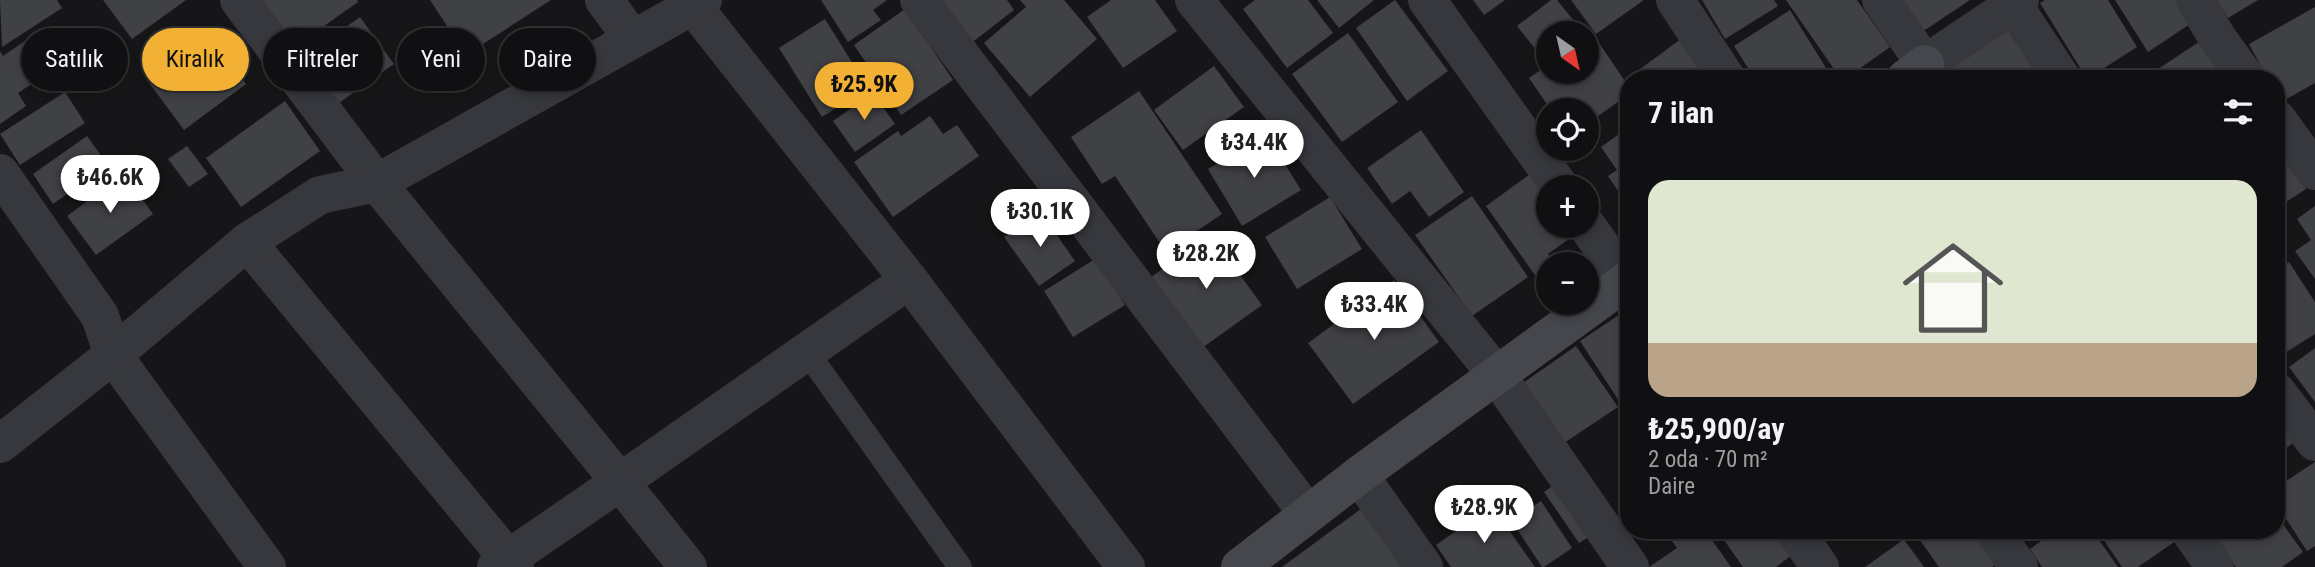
<!DOCTYPE html>
<html lang="tr">
<meta charset="utf-8">
<style>
:root{--surface:#101012;--page:#1e1e20;--text:#f1f3f6;--muted:#9c9d9f;--line:#303032;--accent:#f2b134}
body{margin:0;font-family:"Roboto Condensed",sans-serif;background:var(--page);color:var(--text);height:100vh;display:flex;flex-direction:column;font-size:26px;white-space:nowrap}
*{box-sizing:border-box;margin:0}
p{font-size:23px;color:var(--muted)}
.icon{flex:none;width:38px;height:38px;fill:none;stroke:currentColor;stroke-width:2;stroke-linecap:round;stroke-linejoin:round}
.map{position:relative;flex:1;overflow:hidden}
.panel{position:absolute;left:1620px;top:70px;width:665px;height:469px;display:flex;flex-direction:column;background:var(--surface);border-radius:28px;box-shadow:0 4px 10px #0003,0 0 0 2px var(--line)}
.panel>*{flex:none}
.banner{position:absolute;left:21px;top:28px;width:665px;height:63px;display:flex;gap:14px}
.needle{width:46px;rotate:146deg}
.controls{position:absolute;left:1536px;top:21px;display:grid;gap:14px}
.controls a{display:grid;place-items:center;width:63px;height:63px;border-radius:50%;background:var(--surface);box-shadow:0 4px 10px #0003,0 0 0 2px var(--line);font-size:35px}
.price{position:absolute;translate:-50% -60px;padding:0 16px;border-radius:24px;background:#fff;color:#222;font-size:23px;line-height:46px;filter:drop-shadow(0 2px 4px #0008)}
.price::after{content:'';position:absolute;left:50%;top:42px;width:21px;height:16px;margin-left:-10px;background:inherit;clip-path:polygon(0 0,100% 0,50% 100%)}
.price.selected{background:var(--accent);color:#111}
ul{padding:0;list-style:none}
li{display:grid;align-content:center;gap:14px;height:371px;padding:0 28px}
li+li{border-top:2px solid var(--line)}
li span{display:grid;place-items:center;height:217px;border-radius:21px;color:#555}
li>.icon{margin-inline-start:auto}
span .icon{width:126px;height:126px;fill:#fffc;stroke-width:1}
li b{font-size:30px}
h2{display:flex;justify-content:space-between;align-items:center;height:84px;padding:0 28px;font-size:30px}
.chip{padding:0 24px;border-radius:32px;background:var(--surface);box-shadow:0 4px 10px #0003,0 0 0 2px var(--line);font-size:24px;line-height:63px}
.chip.selected{background:var(--accent);color:#111}
.map>svg:first-child{display:block}
.building{fill:#404145}
.lines{fill:none;stroke-linecap:round;stroke-linejoin:round}
.service{stroke:#37383d;stroke-width:24}
.minor{stroke:#37383d;stroke-width:38}
.tertiary{stroke:#37383d;stroke-width:38}
.secondary{stroke:#45474d;stroke-width:38}
</style>
<div class="map">
<svg width="2315" height="567" viewBox="0 0 2315 567">
<rect width="100%" height="100%" fill="#161618"/>
<g class="building">
<polygon points="0,0 57,0 62,8 2,47"/>
<polygon points="103,0 186,0 132,39"/>
<polygon points="258,0 357,0 358,2 293,48"/>
<polygon points="430,0 551,0 466,55"/>
<polygon points="821,0 887,0 873,10 881,20 848,42"/>
<polygon points="935,0 1007,0 1014,10 970,44"/>
<polygon points="1020,0 1064,0 1097,39 1030,97 984,43 1026,7"/>
<polygon points="1111,0 1155,0 1177,31 1123,68 1087,17"/>
<polygon points="1255,0 1308,0 1333,33 1287,68 1243,9"/>
<polygon points="1317,0 1374,0 1339,28"/>
<polygon points="1395,0 1448,71 1407,101 1356,28"/>
<polygon points="1473,0 1505,0 1484,15"/>
<polygon points="1551,0 1557,0 1574,21 1559,33 1549,33 1549,41 1537,51 1517,26"/>
<polygon points="1571,0 1644,0 1596,34"/>
<polygon points="1702,0 1774,0 1778,6 1725,39"/>
<polygon points="1786,0 1857,0 1890,47 1845,79 1841,79"/>
<polygon points="1901,0 1970,0 1922,32"/>
<polygon points="2045,0 2108,0 2137,47 2087,79 2040,3"/>
<polygon points="2115,0 2183,0 2196,20 2148,52"/>
<polygon points="2217,0 2258,0 2228,18"/>
<polygon points="2315,7 2315,83 2281,102 2277,94 2277,79 2268,79 2249,44"/>
<polygon points="905,9 953,80 901,115 854,45"/>
<polygon points="1790,10 1831,76 1827,79 1755,79 1734,46"/>
<polygon points="2010,16 2051,79 1929,79"/>
<polygon points="360,17 394,64 339,103 305,56"/>
<polygon points="825,19 868,88 822,117 779,48"/>
<polygon points="1348,33 1398,102 1342,142 1292,74"/>
<polygon points="210,34 246,84 184,130 147,80"/>
<polygon points="1593,34 1629,87 1629,94 1587,124 1587,110 1551,110 1529,78 1549,64 1549,72 1587,72 1587,38"/>
<polygon points="32,36 54,69 18,93 26,106 0,124 0,51 3,56"/>
<polygon points="1685,36 1718,79 1641,79 1636,72"/>
<polygon points="2205,38 2232,79 2164,79 2158,69"/>
<polygon points="1214,66 1244,107 1183,150 1154,110"/>
<polygon points="1139,91 1222,214 1166,252 1115,176 1102,184 1071,137"/>
<polygon points="65,92 85,123 20,165 0,134"/>
<polygon points="873,93 895,124 855,152 833,121"/>
<polygon points="285,101 320,151 241,207 206,158"/>
<polygon points="930,116 943,134 957,125 979,156 893,217 854,162 898,131 901,136"/>
<polygon points="1629,127 1629,207 1608,176 1617,170 1601,147"/>
<polygon points="1421,130 1464,192 1429,217 1410,191 1392,204 1367,168"/>
<polygon points="1266,134 1301,190 1242,226 1208,169"/>
<polygon points="87,136 108,165 53,204 33,174"/>
<polygon points="2277,144 2306,189 2277,208"/>
<polygon points="187,146 208,174 189,187 168,159"/>
<polygon points="1540,167 1549,187 1549,226 1582,226 1584,228 1548,254 1555,264 1549,264 1549,270 1537,278 1486,206"/>
<polygon points="124,174 153,214 96,255 67,216"/>
<polygon points="1472,196 1528,277 1472,316 1415,235"/>
<polygon points="1330,197 1362,249 1297,289 1265,237"/>
<polygon points="2315,206 2315,279 2295,251 2311,240 2297,219"/>
<polygon points="1040,211 1075,261 1039,286 1004,237"/>
<polygon points="1210,234 1262,305 1202,348 1150,278"/>
<polygon points="1095,259 1125,305 1073,337 1044,291"/>
<polygon points="2289,262 2315,302 2315,334 2277,358 2277,270"/>
<polygon points="1394,280 1439,342 1353,404 1308,343"/>
<polygon points="1628,309 1629,399 1621,404 1580,341"/>
<polygon points="1576,346 1618,407 1561,445 1520,385"/>
<polygon points="2315,348 2315,402 2289,367"/>
<polygon points="2277,410 2298,439 2277,455"/>
<polygon points="2315,462 2315,546 2307,551 2277,505 2277,487"/>
<polygon points="1554,485 1590,536 1579,543 1544,492"/>
<polygon points="1541,501 1572,548 1544,567 1542,567 1511,520"/>
<polygon points="1365,506 1411,567 1282,567"/>
<polygon points="1492,506 1535,567 1451,567 1436,545"/>
<polygon points="2277,516 2303,552 2282,567 2236,567 2209,530 2277,530"/>
<polygon points="1672,530 1705,530 1731,567 1649,567 1677,548 1667,534"/>
<polygon points="1717,530 1774,530 1792,555 1776,567 1743,567"/>
<polygon points="1896,530 1971,530 1996,564 1992,567 1939,567 1915,533 1905,541 1924,567 1865,567 1903,540"/>
<polygon points="2057,530 2092,530 2118,567 2042,567 2030,549"/>
<polygon points="2097,530 2170,530 2177,540 2138,567 2122,567"/>
</g>
<g class="lines">
<polyline class="service" points="807,352 960,567"/>
<g class="minor">
<polyline points="239,0 377,183 620,482 909,280 693,6"/>
<polyline points="604,0 632,38"/>
<polyline points="919,0 1308,514"/>
<polyline points="1194,0 1496,374 1630,567"/>
<polyline points="1427,0 1560,187"/>
<polyline points="1675,0 1727,79"/>
<polyline points="1881,0 1925,64 2020,0"/>
<polyline points="2195,0 2218,39 2247,79"/>
<polyline points="2013,4 2062,79"/>
<polyline points="2277,119 2315,171"/>
<polyline points="0,173 100,316 113,355 267,567"/>
<polyline points="1587,226 1629,285"/>
<polyline points="247,242 515,567"/>
<polyline points="909,280 1126,567"/>
<polyline points="2277,392 2315,442"/>
<polyline points="1359,475 1424,567"/>
<polyline points="1794,530 1820,567"/>
<polyline points="1992,530 2019,567"/>
<polyline points="2189,530 2215,567"/>
<polyline points="496,567 620,482 688,567"/>
</g>
<polyline class="tertiary" points="0,444 113,355 247,242 320,195 377,183 703,0"/>
<g class="secondary">
<polyline points="1905,79 1925,64"/>
<polyline points="1240,567 1359,475 1629,279"/>
</g>
</g>
</svg>
<div class="controls">
<a><svg class="needle" viewBox="-14 -14 28 28"><path d="M0-13l5 13h-10z" fill="#e53935"/><path d="M0 13l5-13h-10z" fill="#9c9d9f"/></svg></a>
<a><svg class="icon" aria-label="locate" viewBox="0 0 24 24"><circle cx="12" cy="12" r="6"/><path d="M12 2v4M12 18v4M2 12h4M18 12h4"/></svg></a>
<a>+</a>
<a>−</a>
</div>
<b class="price selected" style="left:864px;top:122px">₺25.9K</b>
<b class="price" style="left:1254px;top:180px">₺34.4K</b>
<b class="price" style="left:110px;top:215px">₺46.6K</b>
<b class="price" style="left:1040px;top:249px">₺30.1K</b>
<b class="price" style="left:1206px;top:291px">₺28.2K</b>
<b class="price" style="left:1374px;top:342px">₺33.4K</b>
<b class="price" style="left:1484px;top:545px">₺28.9K</b>
<div class="banner">
<a class="chip">Satılık</a>
<a class="chip selected">Kiralık</a>
<a class="chip">Filtreler</a>
<a class="chip">Yeni</a>
<a class="chip">Daire</a>
</div>
<section class="panel">
<h2>7 ilan<svg class="icon" aria-label="filters" viewBox="0 0 24 24"><path d="M4 7h16M4 17h16"/><circle cx="9" cy="7" r="2"/><circle cx="15" cy="17" r="2"/></svg></h2>
<ul>
<li><span style="background:linear-gradient(#dfe7d0 75%,#b9a48a 0)"><svg class="icon" aria-label="home" viewBox="0 0 24 24"><path d="M3 11l9-7 9 7M6 9v11h12V9"/></svg></span><div><b>₺25,900/ay</b><p>2 oda · 70 m²</p><p>Daire</p></div></li>
</ul>
</section>
</div>
